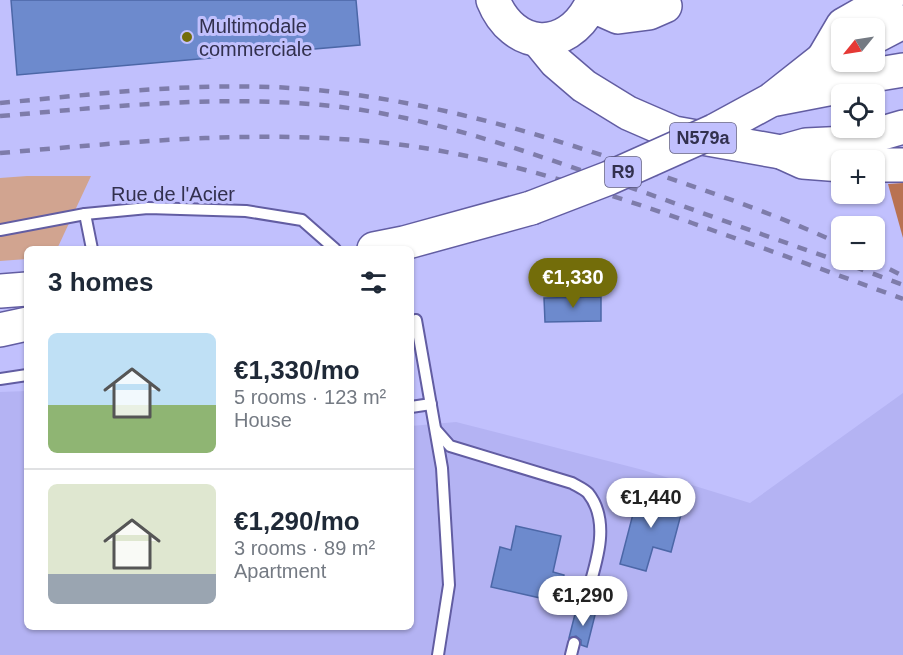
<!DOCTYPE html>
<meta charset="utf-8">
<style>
:root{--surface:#fff;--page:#f2f2f3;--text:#1f2937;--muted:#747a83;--line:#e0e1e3;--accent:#736d0a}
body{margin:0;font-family:Arial,sans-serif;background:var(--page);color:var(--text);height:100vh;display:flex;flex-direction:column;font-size:22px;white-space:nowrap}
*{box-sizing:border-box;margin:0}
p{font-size:20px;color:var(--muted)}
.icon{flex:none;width:33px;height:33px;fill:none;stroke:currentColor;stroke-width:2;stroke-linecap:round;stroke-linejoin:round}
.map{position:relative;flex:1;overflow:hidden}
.details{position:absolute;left:24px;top:246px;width:390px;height:384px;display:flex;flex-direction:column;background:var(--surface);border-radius:9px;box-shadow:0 2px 4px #0004}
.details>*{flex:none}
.needle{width:39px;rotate:240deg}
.controls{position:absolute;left:831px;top:18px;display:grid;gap:12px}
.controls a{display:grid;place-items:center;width:54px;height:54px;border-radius:9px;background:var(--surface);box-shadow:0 2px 4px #0004;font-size:30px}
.price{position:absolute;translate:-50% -51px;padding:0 14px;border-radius:21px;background:#fff;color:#222;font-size:20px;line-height:39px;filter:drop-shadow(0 2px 3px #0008)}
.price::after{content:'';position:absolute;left:50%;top:36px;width:18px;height:14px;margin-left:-9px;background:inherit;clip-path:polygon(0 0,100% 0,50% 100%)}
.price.active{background:var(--accent);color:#fff}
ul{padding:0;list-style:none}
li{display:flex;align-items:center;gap:18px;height:150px;padding:0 24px}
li+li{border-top:2px solid var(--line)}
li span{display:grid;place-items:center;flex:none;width:168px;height:120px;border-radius:9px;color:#555}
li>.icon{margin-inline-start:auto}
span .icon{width:72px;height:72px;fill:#fffc;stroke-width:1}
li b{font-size:26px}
h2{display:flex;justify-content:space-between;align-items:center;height:72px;padding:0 24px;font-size:26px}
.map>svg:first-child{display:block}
.built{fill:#b4b3f3}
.green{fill:#d1a490}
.forest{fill:#b97252}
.building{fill:#6d8acd;stroke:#4c67a7;stroke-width:1.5}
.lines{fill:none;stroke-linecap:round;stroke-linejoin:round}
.lane-casing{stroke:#625da2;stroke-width:14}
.primary-casing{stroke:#625da2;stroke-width:36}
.highway-casing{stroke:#625da2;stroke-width:36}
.lane{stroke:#fff;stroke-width:10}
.primary{stroke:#fff;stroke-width:33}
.highway{stroke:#fff;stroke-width:33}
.rail{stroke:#7e7caa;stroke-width:4.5;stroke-dasharray:10 10;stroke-linecap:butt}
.highway-bridge-casing{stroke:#625da2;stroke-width:36;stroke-linecap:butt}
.highway-bridge{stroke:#fff;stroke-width:33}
.poi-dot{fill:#736d0a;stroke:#c1c0fd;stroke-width:2}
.labels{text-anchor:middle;stroke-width:6;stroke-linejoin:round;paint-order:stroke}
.shield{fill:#c1c0fd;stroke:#5d5b82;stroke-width:1.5}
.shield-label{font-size:18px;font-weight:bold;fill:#32304e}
.poi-label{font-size:20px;fill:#32304e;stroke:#c1c0fd;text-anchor:start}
.street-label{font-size:20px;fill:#32304e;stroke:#c1c0fd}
</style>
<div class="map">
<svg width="903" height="655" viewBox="0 0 903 655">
<rect width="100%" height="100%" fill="#c1c0fd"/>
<polygon class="built" points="27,391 27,627 411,627 411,426 456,422 643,470 750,503 903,393 903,655 0,655 0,392"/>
<polygon class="green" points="27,176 91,176 57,249 27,249 27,259 0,261 0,178"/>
<polygon class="forest" points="903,183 903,238 888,184"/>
<g class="building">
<polygon points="11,0 356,0 360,45 17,75"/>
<polygon points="601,297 601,321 545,322 544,298"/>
<polygon points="639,491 684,503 671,552 653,547 646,571 620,564"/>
<polygon points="516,526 561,536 553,572 564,575 558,602 491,587 500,547 511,550"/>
<polygon points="576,610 582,615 588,614 590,610 596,611 587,647 581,645 581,640 576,636 569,638"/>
</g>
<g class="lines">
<g class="lane-casing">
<g id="lane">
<polyline points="85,214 92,249"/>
<polyline points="0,230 85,214 148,208 246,211 302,220 335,249"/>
<polyline points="416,320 442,468 449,585 438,655"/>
<polyline points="0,379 27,375"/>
<polyline points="411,407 431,404"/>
<path d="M436,430L450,446L572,483C577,486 584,489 588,493C614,525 592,574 583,608"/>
<polyline points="571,655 574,643"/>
</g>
</g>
<g class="primary-casing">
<g id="primary">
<path d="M493,0C513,50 566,54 591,5L618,17L649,13L665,6"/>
<polyline points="538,40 556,62 584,86 628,113 674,133 781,152 803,162 842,165"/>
<polyline points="874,165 903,165"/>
</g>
</g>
<g class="highway-casing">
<g id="highway">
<polyline points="874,37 903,22"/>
<polyline points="823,59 843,25 887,0"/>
<polyline points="776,99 838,87 879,74 903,70"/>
<polyline points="714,131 771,100 823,59 842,52"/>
<polyline points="781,152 806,145 848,143 903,127"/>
<polyline points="374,249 404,243 531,208"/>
<polyline points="0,291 27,289"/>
<polyline points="0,330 27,324"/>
</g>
</g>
<use href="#lane" class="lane"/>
<use href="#primary" class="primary"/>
<use href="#highway" class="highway"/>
<g class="rail">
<path d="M0,103C108,93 218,79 326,91C443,104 549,136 660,175C721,196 783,217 842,245"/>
<path d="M0,116C107,107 214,95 322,105C419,114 511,146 603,178C684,206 765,236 847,264L903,285"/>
<path d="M0,153C132,142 263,128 396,144C498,157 595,189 692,223C763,248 833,273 903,299"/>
<polyline points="872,260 903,276"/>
</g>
<g class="highway-bridge-casing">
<polyline id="highway-bridge" points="531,208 609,178 714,131"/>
</g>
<use href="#highway-bridge" class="highway-bridge"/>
</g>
<circle class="poi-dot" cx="187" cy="37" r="6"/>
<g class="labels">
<g class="shield">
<rect x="670" y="123" width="66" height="30" rx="4.5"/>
<rect x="605" y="157" width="36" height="30" rx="4.5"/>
</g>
<g class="shield-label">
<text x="703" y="144">N579a</text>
<text x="623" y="178">R9</text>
</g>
<g class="poi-label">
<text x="199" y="33">Multimodale<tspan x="199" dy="23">commerciale</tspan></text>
</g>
<g class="street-label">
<text x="173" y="201">Rue de l'Acier</text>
</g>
</g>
</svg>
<div class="controls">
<a><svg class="needle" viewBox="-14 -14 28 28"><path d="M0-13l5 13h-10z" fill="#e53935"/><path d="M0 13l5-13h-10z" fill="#747a83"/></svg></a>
<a><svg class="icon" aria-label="locate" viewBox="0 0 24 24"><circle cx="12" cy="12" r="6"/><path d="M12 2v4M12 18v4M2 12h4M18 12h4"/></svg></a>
<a>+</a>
<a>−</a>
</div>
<b class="price active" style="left:573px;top:309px">€1,330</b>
<b class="price" style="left:651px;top:529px">€1,440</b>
<b class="price" style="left:583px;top:627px">€1,290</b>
<section class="details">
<h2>3 homes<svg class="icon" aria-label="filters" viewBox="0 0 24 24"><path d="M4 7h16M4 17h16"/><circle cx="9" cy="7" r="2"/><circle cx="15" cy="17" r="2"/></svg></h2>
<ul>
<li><span style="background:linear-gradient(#bfe0f5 60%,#8fb573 0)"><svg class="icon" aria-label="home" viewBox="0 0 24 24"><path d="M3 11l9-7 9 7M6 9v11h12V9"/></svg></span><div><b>€1,330/mo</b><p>5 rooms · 123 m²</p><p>House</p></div></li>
<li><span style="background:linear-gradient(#dfe7d0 75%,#9aa5b1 0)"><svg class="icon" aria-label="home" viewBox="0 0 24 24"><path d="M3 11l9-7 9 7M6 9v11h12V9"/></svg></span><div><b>€1,290/mo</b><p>3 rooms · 89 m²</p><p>Apartment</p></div></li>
</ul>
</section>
</div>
